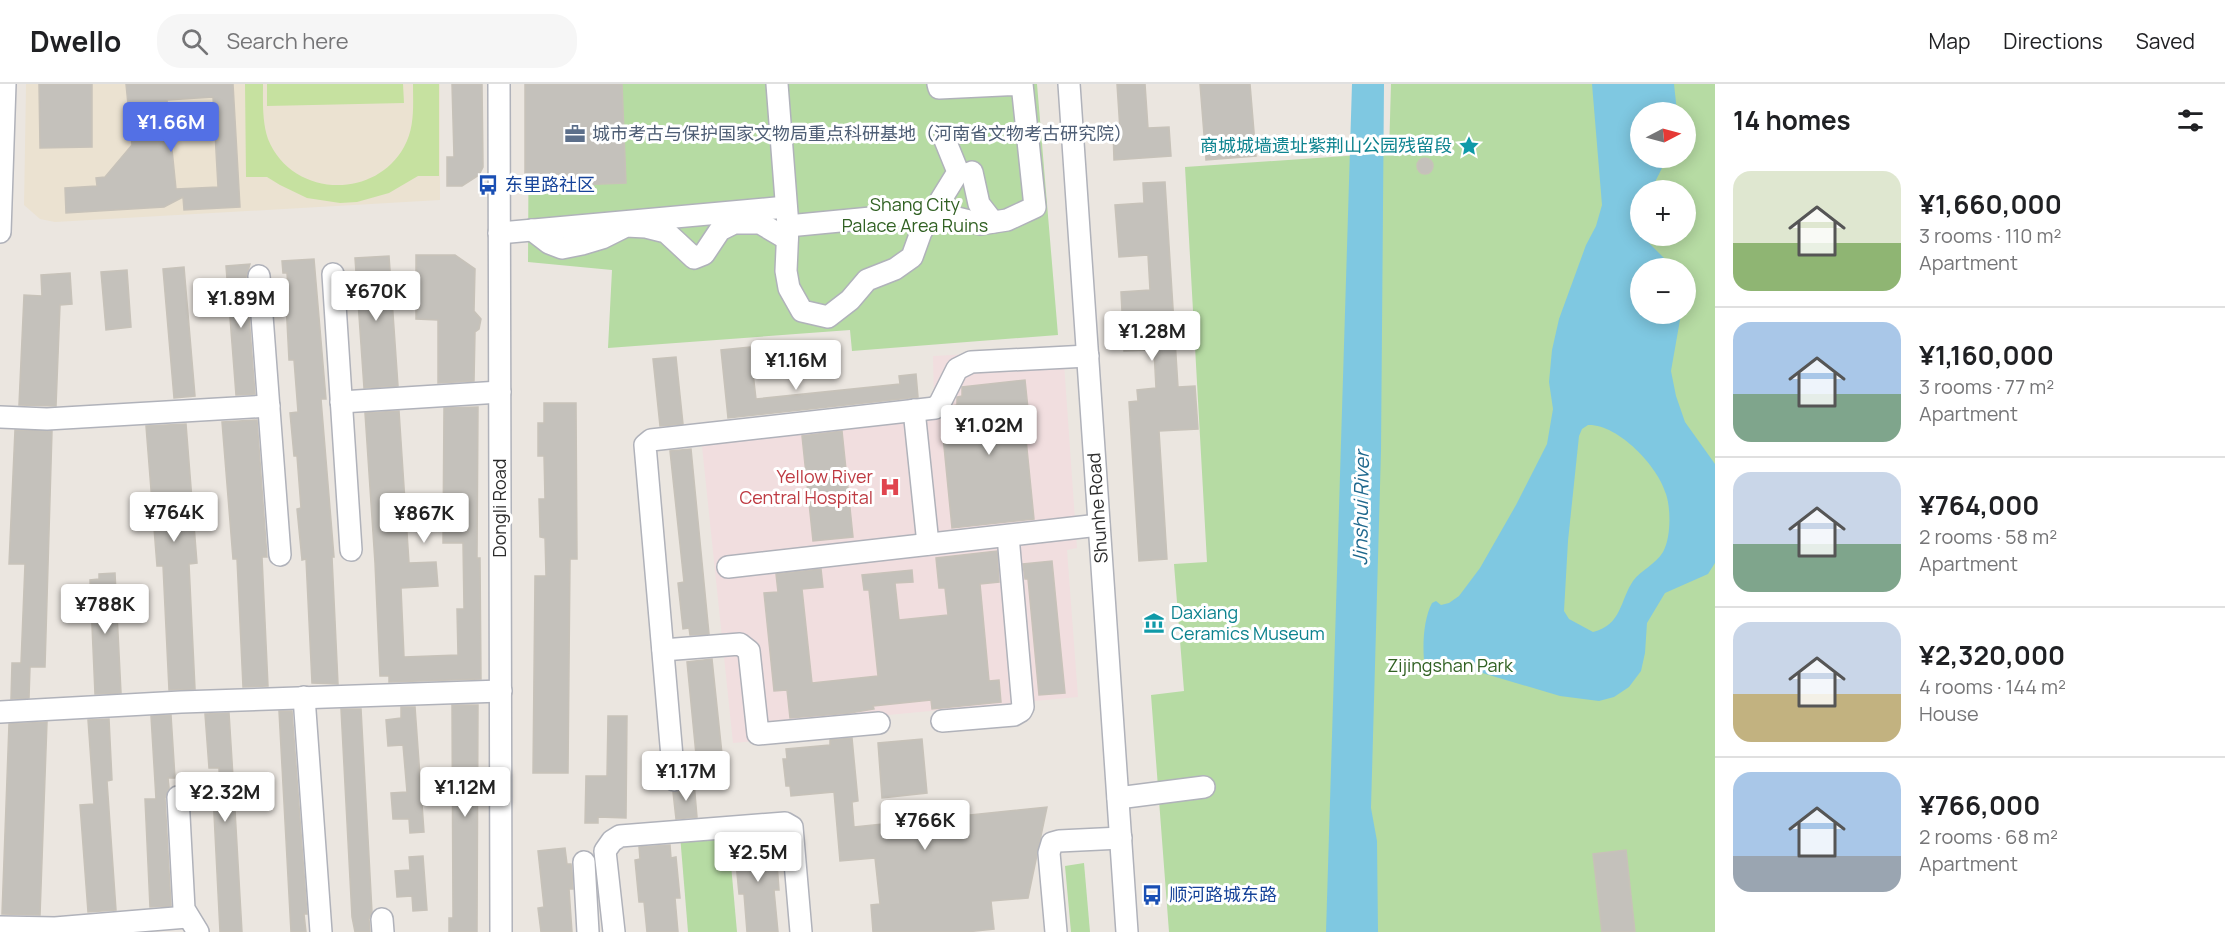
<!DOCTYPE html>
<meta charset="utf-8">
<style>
:root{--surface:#fff;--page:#f6f6f6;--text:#202124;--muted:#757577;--line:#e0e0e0;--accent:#5370e5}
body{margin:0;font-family:Manrope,"Noto Sans SC",sans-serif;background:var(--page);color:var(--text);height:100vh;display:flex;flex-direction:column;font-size:22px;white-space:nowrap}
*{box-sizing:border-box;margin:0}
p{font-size:20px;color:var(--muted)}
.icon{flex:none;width:33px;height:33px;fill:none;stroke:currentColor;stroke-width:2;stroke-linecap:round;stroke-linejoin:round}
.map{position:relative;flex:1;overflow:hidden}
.side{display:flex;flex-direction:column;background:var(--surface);width:510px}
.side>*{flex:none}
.needle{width:39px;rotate:84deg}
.controls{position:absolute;left:1630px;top:18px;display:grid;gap:12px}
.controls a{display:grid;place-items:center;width:66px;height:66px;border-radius:50%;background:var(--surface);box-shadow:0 3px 15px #0003;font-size:30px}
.price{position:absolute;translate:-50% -51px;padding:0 14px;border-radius:6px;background:#fff;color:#222;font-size:20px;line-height:39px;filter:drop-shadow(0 2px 3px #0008)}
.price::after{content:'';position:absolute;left:50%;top:36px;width:18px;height:14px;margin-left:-9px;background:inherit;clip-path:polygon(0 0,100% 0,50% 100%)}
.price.selected{background:var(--accent);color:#fff}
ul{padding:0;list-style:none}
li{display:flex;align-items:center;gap:18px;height:150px;padding:0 18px}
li+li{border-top:2px solid var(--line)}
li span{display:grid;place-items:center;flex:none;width:168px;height:120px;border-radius:18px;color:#555}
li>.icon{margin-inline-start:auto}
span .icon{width:72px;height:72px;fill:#fffc;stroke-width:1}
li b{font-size:26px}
h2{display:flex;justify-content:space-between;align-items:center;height:72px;padding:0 18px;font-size:26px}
header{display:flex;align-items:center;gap:36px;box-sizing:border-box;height:84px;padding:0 30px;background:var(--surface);border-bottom:2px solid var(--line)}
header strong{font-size:28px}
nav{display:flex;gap:33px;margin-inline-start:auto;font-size:21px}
.search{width:420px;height:54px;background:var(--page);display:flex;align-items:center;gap:15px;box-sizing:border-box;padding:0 21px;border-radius:24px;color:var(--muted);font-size:22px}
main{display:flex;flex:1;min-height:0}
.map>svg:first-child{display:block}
.education{fill:#ebe2d1}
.medical{fill:#f1dedf}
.green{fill:#b6dba3;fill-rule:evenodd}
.pitch{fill:#c6e1a0}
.water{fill:#7fc8e1;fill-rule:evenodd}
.building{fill:#c4c1bb;stroke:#c7c2b9;stroke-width:1.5;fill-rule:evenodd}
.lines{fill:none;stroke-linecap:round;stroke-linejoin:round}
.minor-casing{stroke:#b0b2ba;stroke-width:24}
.minor{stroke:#fff;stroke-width:21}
.labels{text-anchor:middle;stroke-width:6;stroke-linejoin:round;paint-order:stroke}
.service-label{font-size:18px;fill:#4e5e75;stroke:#fff;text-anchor:start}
.culture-label{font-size:18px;fill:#0d838f;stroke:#fff;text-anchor:end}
.transit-label{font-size:18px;fill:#164399;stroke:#fff;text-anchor:start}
.park-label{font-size:18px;fill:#316123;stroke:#fff}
.health-label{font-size:18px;fill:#be3a42;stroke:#fff;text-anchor:end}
.street-label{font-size:18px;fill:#2c2c2c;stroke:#fff}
.water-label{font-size:20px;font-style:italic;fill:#1e688d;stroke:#fff}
</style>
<header>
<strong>Dwello</strong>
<div class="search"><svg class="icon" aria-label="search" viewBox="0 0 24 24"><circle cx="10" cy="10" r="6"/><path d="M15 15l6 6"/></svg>Search here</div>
<nav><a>Map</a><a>Directions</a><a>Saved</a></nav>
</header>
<main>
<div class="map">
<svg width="1715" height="848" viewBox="0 0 1715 848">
<rect width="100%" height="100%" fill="#ebe6e0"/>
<polygon class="education" points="26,0 440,0 440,116 55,138 40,135 24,121"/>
<polygon class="medical" points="1063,265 1077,464 1067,466 1078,613 888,631 889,645 733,659 700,343 934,319 933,272"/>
<g class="green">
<polygon points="529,0 1037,0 1058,251 852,267 850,246 608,264 612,186 528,178"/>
<path d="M1391,0H1715V848H1169L1151,611L1184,607L1174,480L1207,478L1185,83L1389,69ZM1641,28H1686V74H1641ZM1641,106H1686V152H1641ZM1641,184H1686V230H1641Z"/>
<polygon points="728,747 737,848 688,848 680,751"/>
<polygon points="1084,779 1090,848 1071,848 1065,782"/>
</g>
<g class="pitch">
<path d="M245,0H263C263,18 262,37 268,55C291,113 374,117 404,63C415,43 413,22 413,0H439V92H418L389,109L357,118L340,119L307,114L280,101L267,93H246Z"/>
<polygon points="267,0 403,0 404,19 267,22"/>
</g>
<g class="water">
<polygon points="1352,0 1384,0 1381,367 1371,724 1377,757 1378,848 1326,848"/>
<path d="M1592,0H1674L1677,28H1641V74H1667L1651,106H1641V152H1648L1649,159L1674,184H1641V230H1681L1671,287L1676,312L1685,338L1715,380V479L1708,490L1665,509L1647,539L1645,569L1641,587L1629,603L1614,613L1599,617L1560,612L1452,580L1444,579L1436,585L1425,584C1422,565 1423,536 1432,519L1436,517L1441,521L1449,519L1459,512L1480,484L1516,421L1547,360L1553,325L1549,298L1552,266L1559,235L1586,161L1596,142L1602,121ZM1588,341C1618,340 1658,382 1666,410C1671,425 1671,454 1663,468C1656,480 1641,486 1633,497C1620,516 1622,541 1593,548L1569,535L1564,527L1568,457L1579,352L1582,345Z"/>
</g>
<g class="building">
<polygon points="39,0 92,0 92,63 40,64"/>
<path d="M126,0H233L240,123L184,126L183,113L164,123L66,129L65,104L97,102L96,94L105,93L132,61ZM213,13L218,103L176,105L167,16Z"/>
<polygon points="452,0 482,0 483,83 479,91 462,102 447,102 447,73 454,73"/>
<polygon points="525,0 622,0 626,99 525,103"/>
<polygon points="1117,0 1145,0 1148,44 1169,43 1171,72 1114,76 1113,46 1120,46"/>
<polygon points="1200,0 1250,0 1256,72 1206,76"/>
<circle cx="1425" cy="82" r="8"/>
<polygon points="1165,98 1178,303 1195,302 1198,345 1159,347 1167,475 1139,477 1129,318 1138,317 1137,306 1156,304 1154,266 1124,267 1121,208 1150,206 1148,171 1119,173 1115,121 1144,119 1143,99"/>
<polygon points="416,171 455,171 475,185 474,227 481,235 479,245 475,248 474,297 438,299 438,236 416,235"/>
<polygon points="389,172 398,302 364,304 355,174"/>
<polygon points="314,175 326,315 321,315 334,473 332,473 338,600 312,599 306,475 302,476 297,425 301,424 297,372 294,372 290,329 298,328 294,276 289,276 286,218 289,218 287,189 283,189 282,177"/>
<polygon points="250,180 246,193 255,310 236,311 226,182"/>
<polygon points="184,183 195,312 174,314 163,185"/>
<polygon points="127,186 131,243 106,246 101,188"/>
<polygon points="70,189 72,220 60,221 56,322 19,321 24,211 42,212 41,191"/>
<polygon points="750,263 756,315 900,300 899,292 916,290 918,313 728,334 721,266"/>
<polygon points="676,273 683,340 660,342 653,275"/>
<polygon points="1025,296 1030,344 1025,345 1034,435 952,444 942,342 949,341 948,329 953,322 957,321 957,313 962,312 962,303"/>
<polygon points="544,319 576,319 577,475 570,475 568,689 533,689 535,492 546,492 545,454 540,453 539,415 545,415 544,372 538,372 538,339 544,339"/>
<polygon points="478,323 477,474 480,474 481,595 389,598 389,592 380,592 375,479 365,329 399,327 409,479 436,478 438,502 401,504 404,573 458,571 457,525 464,525 463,459 443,459 444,324"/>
<polygon points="257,336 267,473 262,473 268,602 243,603 237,475 233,475 222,338"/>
<polygon points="186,340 197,479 189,480 195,605 169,606 163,482 157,482 146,342"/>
<polygon points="15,346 52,347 45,583 30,583 29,614 11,615 12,579 21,579 25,480 9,480"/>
<polygon points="842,347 853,453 813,457 802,352"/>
<polygon points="691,365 709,550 690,551 689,544 683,545 678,499 684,498 670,367"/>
<polygon points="997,467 999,498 980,500 989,597 999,596 1001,618 932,625 931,616 873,622 874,625 850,629 790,634 787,606 774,607 764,509 778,508 776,490 821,485 823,503 802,505 812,599 878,592 869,506 864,506 862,491 912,486 913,498 895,499 899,536 948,531 945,504 939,504 936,474"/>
<polygon points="1052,477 1065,609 1039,611 1028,495 1025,495 1023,480"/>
<polygon points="115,489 121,609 95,610 90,496 99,495 99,490"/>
<polygon points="712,575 724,689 698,691 687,578"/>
<polygon points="452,621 478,621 477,848 449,848 449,834 453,834"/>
<polygon points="401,623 415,623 424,748 410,749 409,735 393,735 391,709 407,708 403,661 388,662 386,636 401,634"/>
<polygon points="341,625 361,625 372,828 369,835 370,848 355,848 352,833"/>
<polygon points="279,627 292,627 307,830 304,830 306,848 291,848"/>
<polygon points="229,629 234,709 242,848 220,848 213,710 220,710 219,684 209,684 205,630"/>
<polygon points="171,631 175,694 168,694 169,704 165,714 171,822 150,823 145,715 156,715 151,632"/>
<polygon points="608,632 627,632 626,734 598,733 598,739 585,739 586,692 607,692"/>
<polygon points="109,635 112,696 107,697 116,826 88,828 80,721 94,720 88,636"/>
<polygon points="47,638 40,831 2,830 9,640"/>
<polygon points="852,654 858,717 852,718 854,743 1047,723 1028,814 991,817 994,845 966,848 873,848 871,821 880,820 875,774 840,777 834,708 791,712 790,702 786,702 783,675 787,675 786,665 830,661 830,656"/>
<polygon points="922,655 927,709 882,714 878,659"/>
<polygon points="694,698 697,733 676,735 673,708 682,706 686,699"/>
<polygon points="769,753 771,766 776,766 779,806 774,806 778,848 747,848 744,810 739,810 735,768 740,767 739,755"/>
<polygon points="670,761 671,774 676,773 680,814 675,814 678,848 647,848 644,818 639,818 635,776 640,775 639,763"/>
<polygon points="565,764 567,780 571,780 572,788 573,805 569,805 572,848 541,848 538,824 544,823 538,767"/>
<polygon points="1626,766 1635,848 1602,848 1593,770"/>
<polygon points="423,772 427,826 413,827 412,812 397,813 395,787 410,786 409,773"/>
</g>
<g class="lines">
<g class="minor-casing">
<g id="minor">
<polyline points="499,0 501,848"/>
<polyline points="777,0 788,142 786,187 789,204 802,227 828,233 850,216 867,196 895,185 912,173 921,148 958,88 945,56"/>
<polyline points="1069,0 1127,848"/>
<polyline points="972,88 979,120 993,138"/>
<polyline points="788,142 933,128 981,140 1007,136 1035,123 1022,0 939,4 938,0"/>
<polyline points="532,146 549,159 562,164 582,160 602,154 626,142 646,143 666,148 694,174 704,170 720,146 734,139 760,139 787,155"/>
<polyline points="0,148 5,0"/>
<polyline points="499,149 786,123"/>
<polyline points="333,190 351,466"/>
<polyline points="259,192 280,471"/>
<polyline points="341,318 500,308"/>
<polyline points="914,326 928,460"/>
<polyline points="0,333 47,335 269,322"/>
<polyline points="728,483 1099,441"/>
<polyline points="663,566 740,560 749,567 758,650 879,639"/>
<polyline points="304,613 321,848"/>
<polyline points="0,628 181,618 501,607"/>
<polyline points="942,637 1014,631 1021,627 1023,623 1008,452"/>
<polyline points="674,696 645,361 651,356 935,324 940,319 957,285 971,278 1088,272"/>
<polyline points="178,713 184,825 198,848"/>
<polyline points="1118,714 1204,703"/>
<polyline points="584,778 588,848"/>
<polyline points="382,835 383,848"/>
<polyline points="0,843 55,844 187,833"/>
<polyline points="614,848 605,767 612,757 620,752 785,739 792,743 801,848"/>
<polyline points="1056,848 1049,769 1052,759 1059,757 1121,754"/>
</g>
</g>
<use href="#minor" class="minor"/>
</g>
<defs>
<g id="office-bare" transform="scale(1.62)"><path d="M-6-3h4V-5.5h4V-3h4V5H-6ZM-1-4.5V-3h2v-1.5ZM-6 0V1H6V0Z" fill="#5c6f8a" stroke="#fff" stroke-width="2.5" paint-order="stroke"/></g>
<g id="sight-bare" transform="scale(1.62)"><path d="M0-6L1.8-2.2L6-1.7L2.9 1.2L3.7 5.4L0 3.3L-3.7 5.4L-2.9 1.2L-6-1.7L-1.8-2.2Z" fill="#0f9aa8" stroke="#fff" stroke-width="2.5" paint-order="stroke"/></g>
<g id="bus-bare" transform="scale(1.62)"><path d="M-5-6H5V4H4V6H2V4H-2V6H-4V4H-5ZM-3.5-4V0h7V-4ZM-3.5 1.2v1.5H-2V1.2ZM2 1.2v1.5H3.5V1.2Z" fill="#1a4fb4" stroke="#fff" stroke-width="2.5" paint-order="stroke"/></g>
<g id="hospital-bare" transform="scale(1.62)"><path d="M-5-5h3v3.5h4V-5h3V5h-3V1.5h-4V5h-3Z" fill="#e0444e" stroke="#fff" stroke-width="2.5" paint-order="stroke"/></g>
<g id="museum-bare" transform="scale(1.62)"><path d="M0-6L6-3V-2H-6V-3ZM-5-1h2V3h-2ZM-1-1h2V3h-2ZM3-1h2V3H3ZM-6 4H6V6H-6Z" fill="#0f9aa8" stroke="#fff" stroke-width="2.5" paint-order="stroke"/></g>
</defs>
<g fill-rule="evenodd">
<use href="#office-bare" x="575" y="50"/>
<use href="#sight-bare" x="1469" y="62"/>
<use href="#bus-bare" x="488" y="101"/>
<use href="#hospital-bare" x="890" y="403"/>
<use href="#museum-bare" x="1154" y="539"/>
<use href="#bus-bare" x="1152" y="811"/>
</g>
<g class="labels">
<g class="service-label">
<text x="592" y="56">城市考古与保护国家文物局重点科研基地（河南省文物考古研究院）</text>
</g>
<g class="culture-label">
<text x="1452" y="68">商城城墙遗址紫荆山公园残留段</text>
<text x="1171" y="535" text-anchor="start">Daxiang<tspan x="1171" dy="21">Ceramics Museum</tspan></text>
</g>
<g class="transit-label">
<text x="505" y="107">东里路社区</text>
<text x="1169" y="817">顺河路城东路</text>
</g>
<g class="park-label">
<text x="915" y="127">Shang City<tspan x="915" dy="21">Palace Area Ruins</tspan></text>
<text x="1450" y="588">Zijingshan Park</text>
</g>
<g class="health-label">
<text x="873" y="399">Yellow River<tspan x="873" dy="21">Central Hospital</tspan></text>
</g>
<g class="street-label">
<text transform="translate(500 424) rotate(-90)" y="6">Dongli Road</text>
<text transform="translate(1098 424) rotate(-94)" y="6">Shunhe Road</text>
</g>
<g class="water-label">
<text transform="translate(1361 424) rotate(-89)" y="7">Jinshui River</text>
</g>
</g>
</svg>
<div class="controls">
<a><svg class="needle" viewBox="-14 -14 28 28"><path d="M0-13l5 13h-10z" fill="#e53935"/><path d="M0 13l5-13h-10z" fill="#757577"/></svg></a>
<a>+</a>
<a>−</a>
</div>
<b class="price selected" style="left:171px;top:69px">¥1.66M</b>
<b class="price" style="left:376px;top:238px">¥670K</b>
<b class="price" style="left:241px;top:245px">¥1.89M</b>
<b class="price" style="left:1152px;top:278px">¥1.28M</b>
<b class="price" style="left:796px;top:307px">¥1.16M</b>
<b class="price" style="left:989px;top:372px">¥1.02M</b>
<b class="price" style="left:174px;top:459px">¥764K</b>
<b class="price" style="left:424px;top:460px">¥867K</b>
<b class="price" style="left:105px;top:551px">¥788K</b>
<b class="price" style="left:686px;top:718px">¥1.17M</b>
<b class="price" style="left:465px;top:734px">¥1.12M</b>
<b class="price" style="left:225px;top:739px">¥2.32M</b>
<b class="price" style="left:925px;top:767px">¥766K</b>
<b class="price" style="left:758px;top:799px">¥2.5M</b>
</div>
<section class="side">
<h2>14 homes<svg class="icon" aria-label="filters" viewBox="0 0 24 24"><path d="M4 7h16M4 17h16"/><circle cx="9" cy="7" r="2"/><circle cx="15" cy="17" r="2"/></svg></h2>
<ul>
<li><span style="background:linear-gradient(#dfe7d0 60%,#8fb573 0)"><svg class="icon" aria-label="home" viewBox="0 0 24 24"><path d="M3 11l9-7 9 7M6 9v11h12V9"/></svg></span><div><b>¥1,660,000</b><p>3 rooms · 110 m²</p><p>Apartment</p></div></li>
<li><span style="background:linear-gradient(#a9c7e8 60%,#7fa58c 0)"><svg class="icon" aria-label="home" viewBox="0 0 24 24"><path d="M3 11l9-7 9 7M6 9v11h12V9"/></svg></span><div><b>¥1,160,000</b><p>3 rooms · 77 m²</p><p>Apartment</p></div></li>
<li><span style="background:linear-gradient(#c9d6e8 60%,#7fa58c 0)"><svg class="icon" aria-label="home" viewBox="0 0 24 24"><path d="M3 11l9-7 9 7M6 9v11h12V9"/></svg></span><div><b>¥764,000</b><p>2 rooms · 58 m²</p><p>Apartment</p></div></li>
<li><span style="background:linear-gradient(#c9d6e8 60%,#c2b280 0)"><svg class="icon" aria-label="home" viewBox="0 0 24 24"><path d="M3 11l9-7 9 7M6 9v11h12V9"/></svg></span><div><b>¥2,320,000</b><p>4 rooms · 144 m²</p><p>House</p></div></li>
<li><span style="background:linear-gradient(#a9c7e8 70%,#9aa5b1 0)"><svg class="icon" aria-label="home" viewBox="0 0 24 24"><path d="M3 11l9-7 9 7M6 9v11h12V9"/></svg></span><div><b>¥766,000</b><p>2 rooms · 68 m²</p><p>Apartment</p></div></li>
</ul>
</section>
</main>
